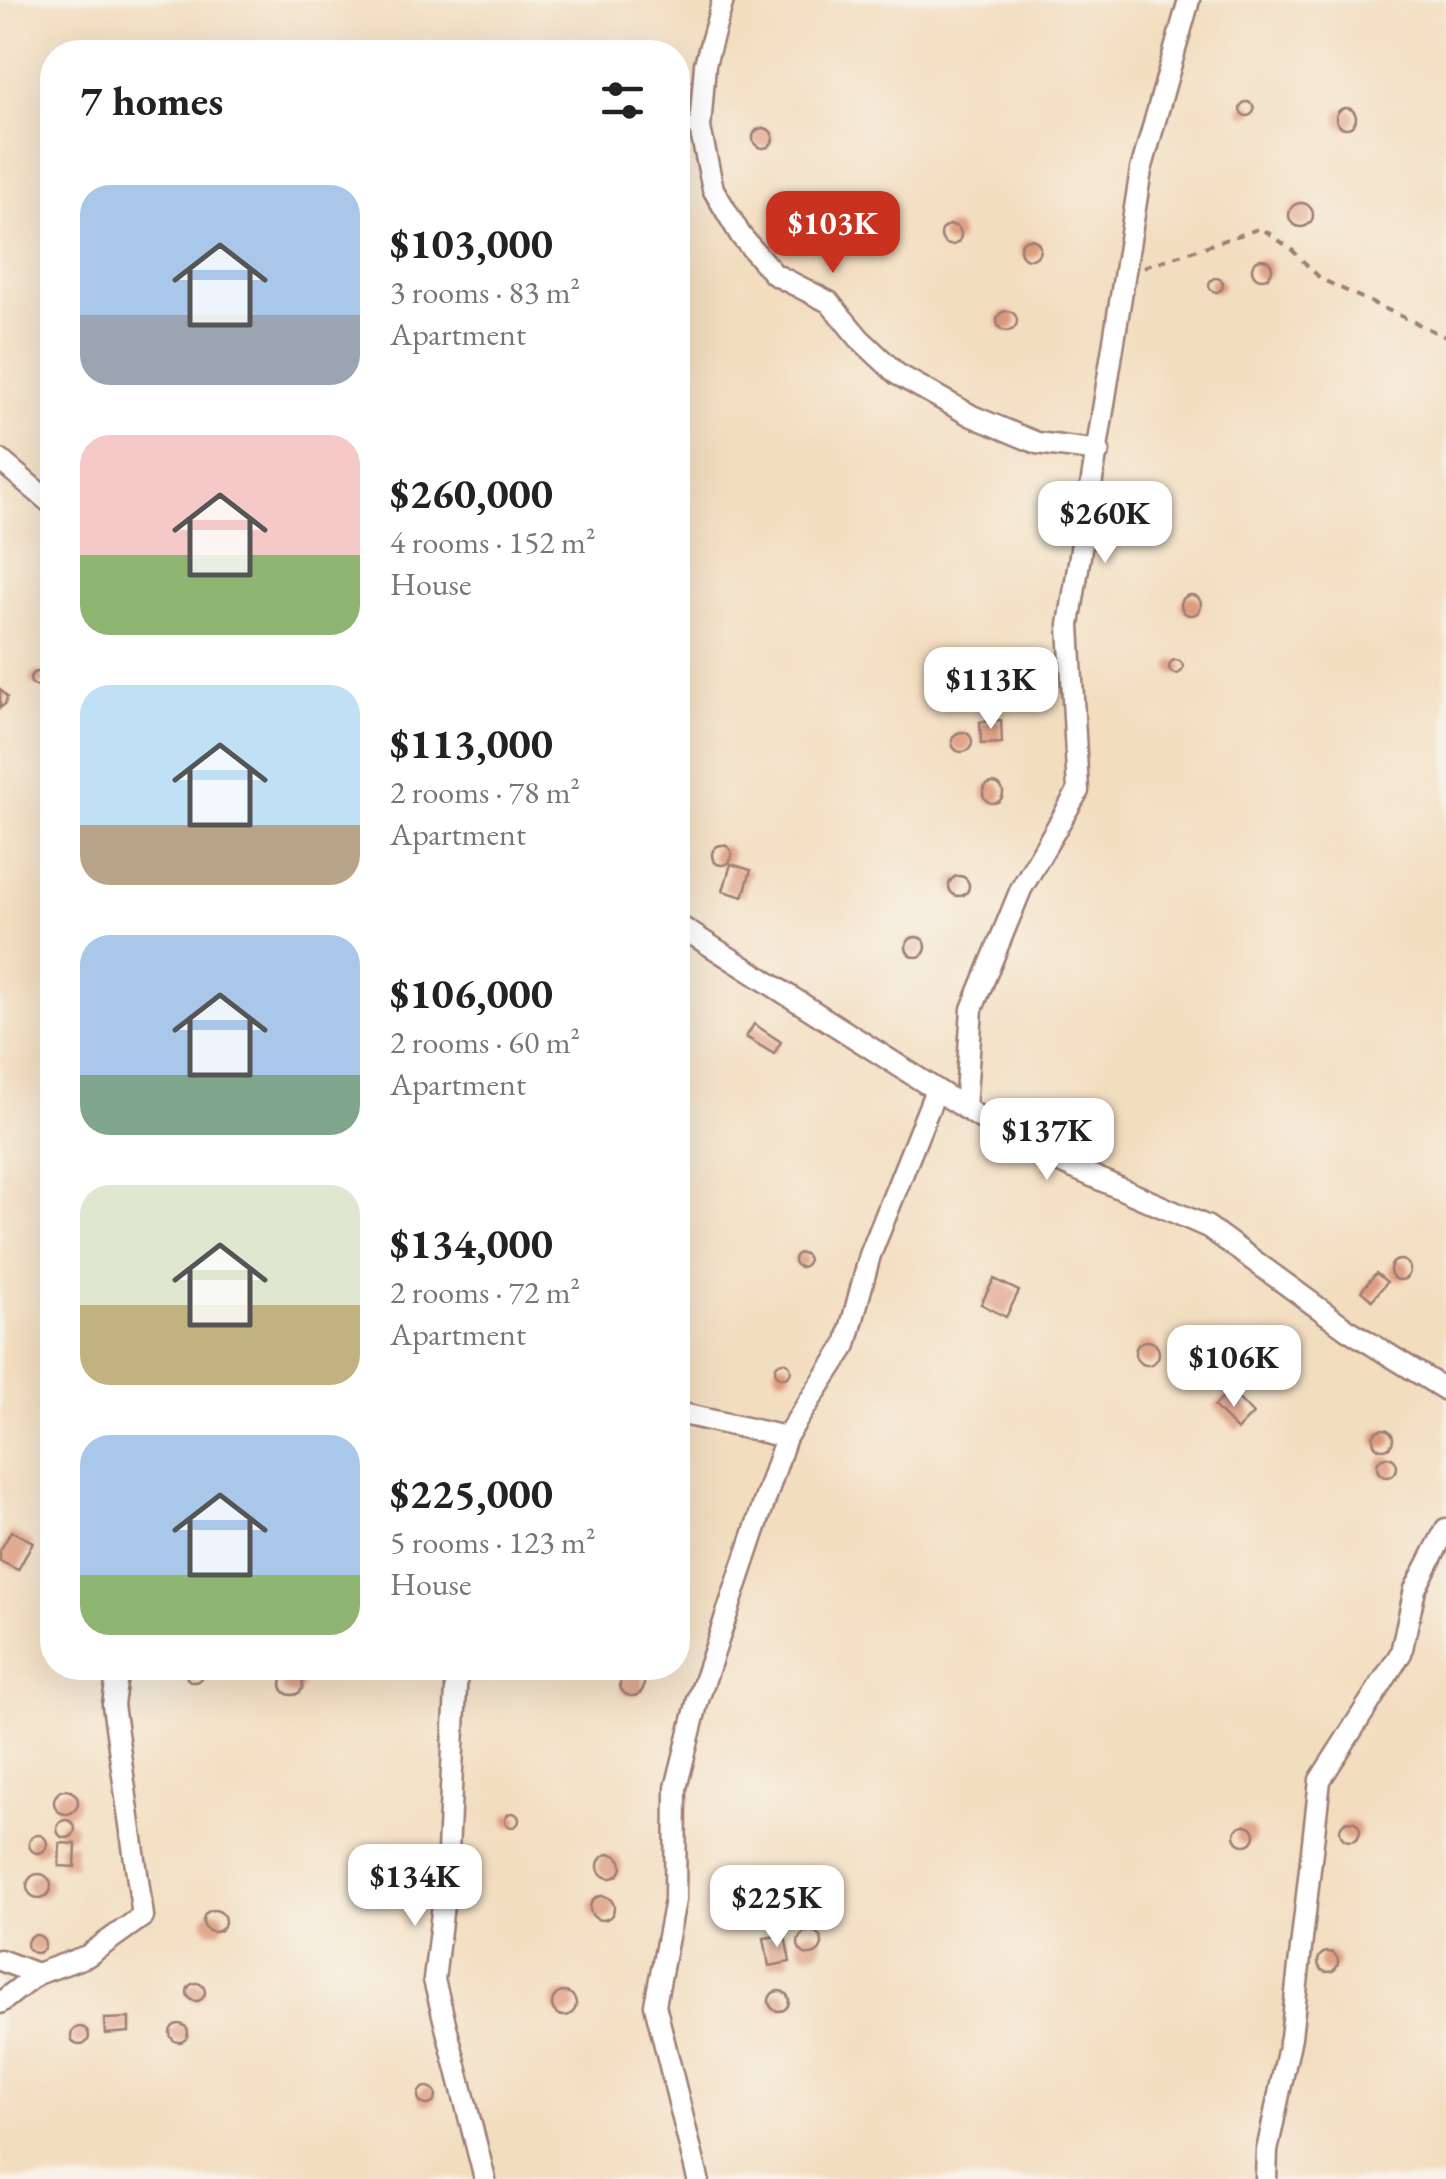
<!DOCTYPE html>
<meta charset="utf-8">
<style>
:root{--surface:#fff;--page:#f6f6f6;--text:#222;--muted:#767676;--accent:#c8321e}
body{margin:0;font-family:"EB Garamond",serif;background:var(--page);color:var(--text);height:100vh;display:flex;flex-direction:column;font-size:38px;white-space:nowrap}
*{box-sizing:border-box;margin:0}
p{font-size:32px;color:var(--muted)}
.icon{flex:none;width:55px;height:55px;fill:none;stroke:currentColor;stroke-width:2;stroke-linecap:round;stroke-linejoin:round}
.map{position:relative;flex:1;overflow:hidden}
.sheet{position:absolute;left:40px;top:40px;width:650px;height:1640px;display:flex;flex-direction:column;background:var(--surface);border-radius:40px;box-shadow:0 10px 40px #0002}
.sheet>*{flex:none}
.price{position:absolute;translate:-50% -85px;padding:0 22px;border-radius:20px;background:#fff;color:#222;font-size:32px;line-height:65px;filter:drop-shadow(0 2px 5px #0008)}
.price::after{content:'';position:absolute;left:50%;top:60px;width:30px;height:22px;margin-left:-15px;background:inherit;clip-path:polygon(0 0,100% 0,50% 100%)}
.price.current{background:var(--accent);color:#fff}
ul{padding:0;list-style:none}
li{display:flex;align-items:center;gap:30px;height:250px;padding:0 40px}
li span{display:grid;place-items:center;flex:none;width:280px;height:200px;border-radius:30px;color:#555}
li>.icon{margin-inline-start:auto}
span .icon{width:120px;height:120px;fill:#fffc;stroke-width:1}
li b{font-size:42px}
h2{display:flex;justify-content:space-between;align-items:center;height:120px;padding:0 40px;font-size:42px}
.map>svg:first-child{display:block}
.building{fill:#de997c}
.lines{fill:none;stroke-linecap:round;stroke-linejoin:round}
.street-casing{stroke:#9e7e75;stroke-width:25}
.path{stroke:#9e7e75;stroke-width:4;stroke-dasharray:8 8;stroke-linecap:butt}
.street{stroke:#fff;stroke-width:20}
</style>
<div class="map">
<svg width="1446" height="2179" viewBox="0 0 1446 2179">
<rect width="100%" height="100%" fill="#f7f3e8"/>
<filter id="ink" filterUnits="userSpaceOnUse"><feTurbulence type="fractalNoise" baseFrequency=".01" numOctaves="2"/><feDisplacementMap in="SourceGraphic" scale="20" xChannelSelector="R" yChannelSelector="G"/><feConvolveMatrix kernelMatrix="1 2 1 2 8 2 1 2 1" color-interpolation-filters="sRGB"/></filter>
<filter id="wash" filterUnits="userSpaceOnUse"><feTurbulence type="fractalNoise" baseFrequency=".0048" numOctaves="4" result="noise"/><feDisplacementMap in="SourceGraphic" scale="40" xChannelSelector="R" yChannelSelector="G"/><feGaussianBlur stdDeviation="2.25" result="paint"/><feColorMatrix in="noise" values="0 0 0 0 0 0 0 0 0 0 0 0 0 0 0 0 0 1.4 0 .05"/><feComposite in="paint" operator="in"/></filter>
<g filter="url(#wash)">
<rect width="100%" height="100%" fill="#f3ddbf"/>
<g id="blocks">
<g class="building">
<circle cx="1247" cy="109" r="7"/>
<circle cx="1346" cy="118" r="10"/>
<circle cx="763" cy="138" r="10"/>
<circle cx="1301" cy="215" r="12"/>
<circle cx="951" cy="235" r="10"/>
<circle cx="1030" cy="249" r="10"/>
<circle cx="1262" cy="269" r="10"/>
<circle cx="1216" cy="285" r="7"/>
<circle cx="1007" cy="321" r="10"/>
<circle cx="1191" cy="605" r="10"/>
<circle cx="1176" cy="667" r="7"/>
<circle cx="37" cy="679" r="7"/>
<polygon points="0,689 7,697 5,704 0,708"/>
<polygon points="1001,720 1002,743 981,744 980,722"/>
<circle cx="962" cy="742" r="10"/>
<circle cx="993" cy="793" r="10"/>
<circle cx="722" cy="855" r="10"/>
<polygon points="731,864 751,870 743,897 723,891"/>
<circle cx="959" cy="886" r="10"/>
<circle cx="916" cy="947" r="10"/>
<polygon points="754,1024 781,1042 774,1054 746,1037"/>
<circle cx="801" cy="1260" r="7"/>
<circle cx="1400" cy="1270" r="10"/>
<polygon points="1376,1273 1387,1282 1372,1300 1361,1291"/>
<polygon points="994,1279 1019,1291 1006,1317 981,1304"/>
<circle cx="1147" cy="1353" r="12"/>
<circle cx="783" cy="1370" r="8"/>
<polygon points="1230,1390 1253,1414 1237,1430 1214,1406"/>
<circle cx="1383" cy="1439" r="10"/>
<circle cx="1387" cy="1467" r="10"/>
<polygon points="11,1531 33,1542 18,1570 0,1561 0,1551"/>
<circle cx="194" cy="1674" r="8"/>
<polygon points="240,1668 258,1668 258,1671 255,1677 248,1678 242,1674"/>
<polygon points="261,1668 280,1668 276,1675 270,1677"/>
<circle cx="632" cy="1684" r="12"/>
<circle cx="292" cy="1684" r="11"/>
<circle cx="66" cy="1802" r="12"/>
<circle cx="512" cy="1820" r="7"/>
<circle cx="66" cy="1829" r="9"/>
<circle cx="1350" cy="1831" r="10"/>
<circle cx="1245" cy="1835" r="10"/>
<circle cx="38" cy="1844" r="9"/>
<polygon points="60,1843 76,1844 75,1867 59,1866"/>
<circle cx="610" cy="1866" r="12"/>
<circle cx="39" cy="1886" r="12"/>
<circle cx="602" cy="1908" r="12"/>
<circle cx="214" cy="1921" r="11"/>
<circle cx="810" cy="1943" r="12"/>
<polygon points="785,1935 790,1962 769,1966 764,1938"/>
<circle cx="36" cy="1944" r="9"/>
<circle cx="1328" cy="1962" r="10"/>
<circle cx="196" cy="1992" r="9"/>
<circle cx="779" cy="2001" r="10"/>
<circle cx="564" cy="2004" r="12"/>
<polygon points="129,2018 129,2032 105,2034 104,2019"/>
<circle cx="179" cy="2033" r="9"/>
<circle cx="80" cy="2036" r="9"/>
<circle cx="427" cy="2096" r="9"/>
</g>
</g>
</g>
<g filter="url(#ink)">
<use href="#blocks" fill-opacity="0" stroke="#9e7e75" stroke-width="2.5"/>
<g class="lines">
<g class="street-casing">
<g id="street">
<polyline points="723,0 705,64 700,128 713,189 741,236 774,274 829,302 859,338 897,374 972,416 1037,443 1099,451"/>
<polyline points="0,460 52,504"/>
<polyline points="678,925 1026,1147 1208,1227 1347,1329 1446,1390"/>
<polyline points="965,1108 972,1009 1021,889 1078,791 1069,625 1141,170 1189,0"/>
<polyline points="678,1413 786,1437"/>
<polyline points="457,1668 447,1871 434,1980 485,2179"/>
<polyline points="0,1960 37,1974"/>
<polyline points="0,2003 37,1974 87,1956 143,1916 113,1705 118,1668"/>
<polyline points="698,2179 655,2005 675,1900 676,1788 698,1700 786,1437 846,1345 870,1255 936,1090"/>
<polyline points="1266,2179 1267,2151 1291,2037 1320,1780 1401,1653 1415,1589 1446,1529"/>
</g>
</g>
<polyline class="path" points="1144,267 1261,228 1290,248 1321,279 1446,337"/>
<use href="#street" class="street"/>
</g>
</g>
</svg>
<b class="price current" style="left:833px;top:276px">$103K</b>
<b class="price" style="left:1105px;top:566px">$260K</b>
<b class="price" style="left:991px;top:732px">$113K</b>
<b class="price" style="left:1047px;top:1183px">$137K</b>
<b class="price" style="left:1234px;top:1410px">$106K</b>
<b class="price" style="left:415px;top:1929px">$134K</b>
<b class="price" style="left:777px;top:1950px">$225K</b>
<section class="sheet">
<h2>7 homes<svg class="icon" aria-label="filters" viewBox="0 0 24 24"><path d="M4 7h16M4 17h16"/><circle cx="9" cy="7" r="2"/><circle cx="15" cy="17" r="2"/></svg></h2>
<ul>
<li><span style="background:linear-gradient(#a9c7e8 65%,#9aa5b1 0)"><svg class="icon" aria-label="home" viewBox="0 0 24 24"><path d="M3 11l9-7 9 7M6 9v11h12V9"/></svg></span><div><b>$103,000</b><p>3 rooms · 83 m²</p><p>Apartment</p></div></li>
<li><span style="background:linear-gradient(#f6c9c9 60%,#8fb573 0)"><svg class="icon" aria-label="home" viewBox="0 0 24 24"><path d="M3 11l9-7 9 7M6 9v11h12V9"/></svg></span><div><b>$260,000</b><p>4 rooms · 152 m²</p><p>House</p></div></li>
<li><span style="background:linear-gradient(#bfe0f5 70%,#b9a48a 0)"><svg class="icon" aria-label="home" viewBox="0 0 24 24"><path d="M3 11l9-7 9 7M6 9v11h12V9"/></svg></span><div><b>$113,000</b><p>2 rooms · 78 m²</p><p>Apartment</p></div></li>
<li><span style="background:linear-gradient(#a9c7e8 70%,#7fa58c 0)"><svg class="icon" aria-label="home" viewBox="0 0 24 24"><path d="M3 11l9-7 9 7M6 9v11h12V9"/></svg></span><div><b>$106,000</b><p>2 rooms · 60 m²</p><p>Apartment</p></div></li>
<li><span style="background:linear-gradient(#dfe7d0 60%,#c2b280 0)"><svg class="icon" aria-label="home" viewBox="0 0 24 24"><path d="M3 11l9-7 9 7M6 9v11h12V9"/></svg></span><div><b>$134,000</b><p>2 rooms · 72 m²</p><p>Apartment</p></div></li>
<li><span style="background:linear-gradient(#a9c7e8 70%,#8fb573 0)"><svg class="icon" aria-label="home" viewBox="0 0 24 24"><path d="M3 11l9-7 9 7M6 9v11h12V9"/></svg></span><div><b>$225,000</b><p>5 rooms · 123 m²</p><p>House</p></div></li>
</ul>
</section>
</div>
